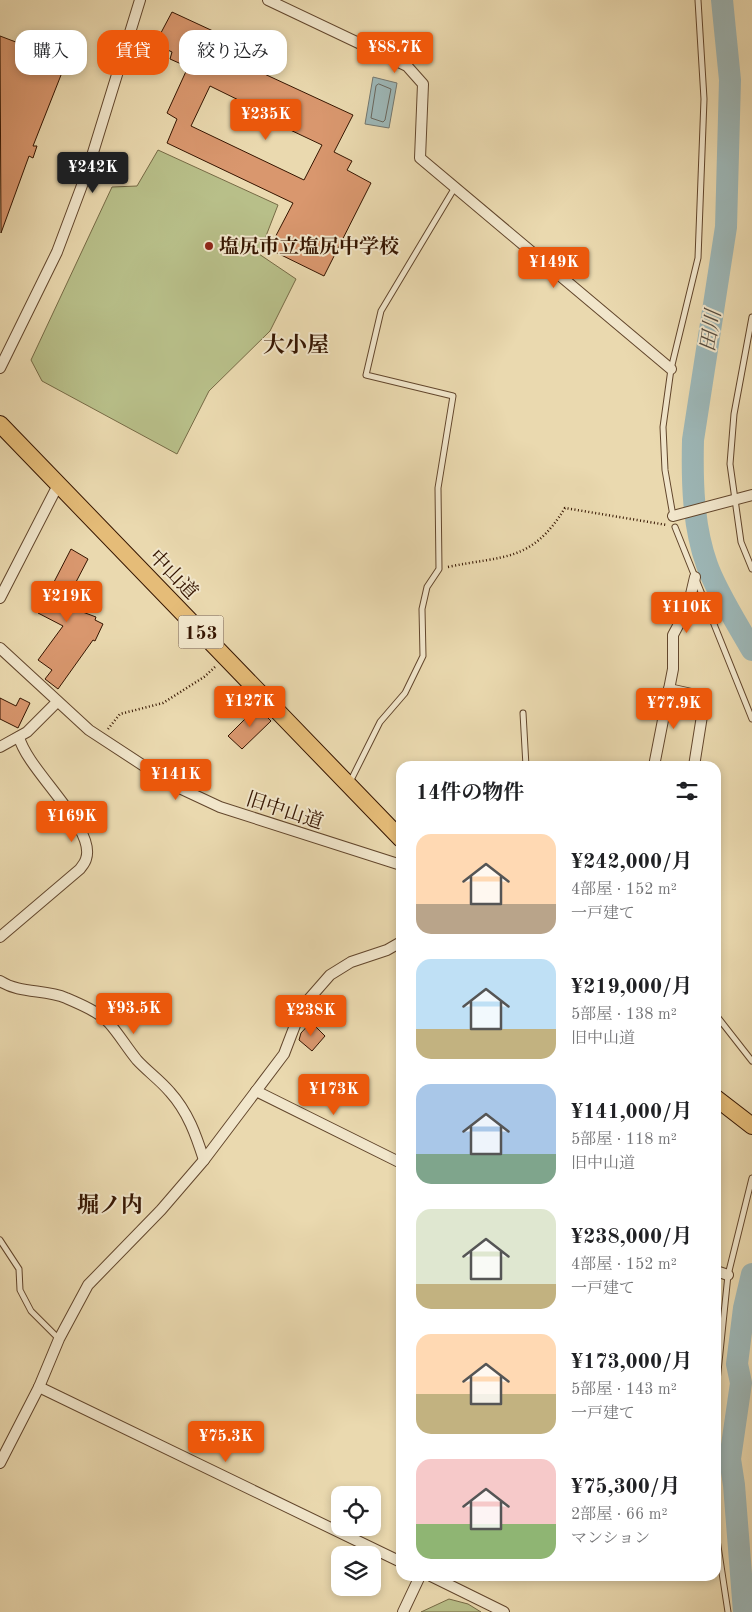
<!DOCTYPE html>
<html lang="ja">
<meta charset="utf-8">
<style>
:root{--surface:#fff;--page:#f6f6f6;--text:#202124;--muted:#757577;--accent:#ea580c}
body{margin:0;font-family:"Old Standard TT","Noto Serif JP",serif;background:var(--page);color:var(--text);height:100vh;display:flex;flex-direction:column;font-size:19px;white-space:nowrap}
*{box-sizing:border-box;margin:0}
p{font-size:16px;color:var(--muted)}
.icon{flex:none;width:28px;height:28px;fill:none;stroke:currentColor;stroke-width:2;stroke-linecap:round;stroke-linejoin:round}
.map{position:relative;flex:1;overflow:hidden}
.side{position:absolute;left:396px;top:761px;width:325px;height:820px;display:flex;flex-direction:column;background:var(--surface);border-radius:15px;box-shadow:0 2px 8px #0003}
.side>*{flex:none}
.banner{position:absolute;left:15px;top:30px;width:306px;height:45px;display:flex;gap:10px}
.controls{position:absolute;left:331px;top:1486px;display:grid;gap:10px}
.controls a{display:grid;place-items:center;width:50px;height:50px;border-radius:10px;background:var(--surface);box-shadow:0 2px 8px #0003;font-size:25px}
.price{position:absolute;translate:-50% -42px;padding:0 11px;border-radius:5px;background:var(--accent);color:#fff;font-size:16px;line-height:32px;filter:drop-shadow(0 1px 2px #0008)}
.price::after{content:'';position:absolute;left:50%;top:30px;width:15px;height:11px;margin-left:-8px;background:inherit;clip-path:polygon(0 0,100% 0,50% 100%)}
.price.on{background:#222;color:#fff}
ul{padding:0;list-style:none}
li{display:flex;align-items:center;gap:15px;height:125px;padding:0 20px}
li span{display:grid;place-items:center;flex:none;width:140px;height:100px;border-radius:15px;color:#555}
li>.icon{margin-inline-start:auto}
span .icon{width:60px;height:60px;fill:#fffc;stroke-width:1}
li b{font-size:21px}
h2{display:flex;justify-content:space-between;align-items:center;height:60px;padding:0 20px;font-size:21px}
.pill{padding:0 18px;border-radius:15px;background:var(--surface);box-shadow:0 2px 8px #0003;font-size:18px;line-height:45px}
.pill.on{background:var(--accent);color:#fff}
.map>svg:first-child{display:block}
.green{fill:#b8bf89;stroke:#766a45}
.water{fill:#9db7b7;stroke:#73766e}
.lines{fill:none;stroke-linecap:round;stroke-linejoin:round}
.shore{stroke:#69665c;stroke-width:1}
.river{stroke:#9db7b7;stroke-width:22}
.building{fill:#d9976e;stroke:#351501;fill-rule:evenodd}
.service-casing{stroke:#62462c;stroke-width:7}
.minor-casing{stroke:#62462c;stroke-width:12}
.trunk-casing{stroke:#351501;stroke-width:18}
.path{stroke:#351501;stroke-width:2.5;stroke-dasharray:1 2.5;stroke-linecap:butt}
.service{stroke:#f1e6cb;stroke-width:5}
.minor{stroke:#f1e6cb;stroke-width:10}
.trunk{stroke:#e5bc78;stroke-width:16}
.poi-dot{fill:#8f2418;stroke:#f1e6cb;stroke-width:2}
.labels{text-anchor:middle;stroke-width:4;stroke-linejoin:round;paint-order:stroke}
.shield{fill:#f1e6cb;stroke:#6d543e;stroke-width:1}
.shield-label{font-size:19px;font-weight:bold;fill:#351501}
.poi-label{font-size:20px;font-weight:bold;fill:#351501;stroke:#f1e6cb;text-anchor:start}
.street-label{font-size:20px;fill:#351501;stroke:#f1e6cb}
.water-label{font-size:21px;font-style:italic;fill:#594e41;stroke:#f1e6cb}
.quarter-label{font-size:22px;font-weight:bold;fill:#351501;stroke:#f1e6cb}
</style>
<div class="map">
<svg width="752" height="1612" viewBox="0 0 752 1612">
<rect width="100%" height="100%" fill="#ead9af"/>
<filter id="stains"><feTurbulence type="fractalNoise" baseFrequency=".004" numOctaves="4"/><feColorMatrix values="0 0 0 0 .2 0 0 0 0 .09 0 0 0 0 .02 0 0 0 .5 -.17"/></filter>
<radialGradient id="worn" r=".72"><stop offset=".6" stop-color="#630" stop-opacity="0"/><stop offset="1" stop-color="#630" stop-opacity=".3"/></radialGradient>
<g class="green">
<polygon points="158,150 278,205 259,254 296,279 270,331 209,391 177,454 42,381 31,360 112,187 137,186"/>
<polygon points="449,1599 468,1604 481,1612 421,1612"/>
</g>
<polygon class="water" points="373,77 397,83 389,128 365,124"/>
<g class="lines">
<polygon class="shore" points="379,84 391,89 385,120 383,122 371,118 376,86"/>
<g class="river">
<path d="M722,0L730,80L726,227L693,440C692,482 693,526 707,565C716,591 738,625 752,650"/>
<polyline points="744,1612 734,1485 730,1459 741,1383 737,1364 744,1308 752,1274"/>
</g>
</g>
<g class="building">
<path d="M172,12L226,37L219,53L353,115L334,152L352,161L347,170L371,183L324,276L269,249L293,203L167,143L177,119L167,113L188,67L170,59L172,52L155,44ZM210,86L269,115L267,119L322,145L304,180L191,126Z"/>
<polygon points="0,36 29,47 33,38 65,51 58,68 63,70 33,146 37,146 33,158 29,156 1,233"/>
<polygon points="71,549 88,559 64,605 96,617 95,620 103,624 95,641 93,640 58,689 45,679 52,670 38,660 63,626 38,613"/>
<polygon points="0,698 16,706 20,698 30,703 18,728 0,719"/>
<polygon points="257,707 271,721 242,749 228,736"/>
<polygon points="311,1022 325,1036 312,1051 299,1040 301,1033"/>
</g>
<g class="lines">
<g class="service-casing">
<g id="service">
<polyline points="752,317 734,414 730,464 741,542 752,569"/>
<polyline points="673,516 665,470 663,427 671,369 698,258 704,99 698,0"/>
<polyline points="675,527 752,719"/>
<polyline points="523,713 526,766"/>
<polyline points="350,782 380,722 405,693 423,656 422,609 427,587 439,569 438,488 453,396 366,375 381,311 454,189"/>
<polyline points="716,1015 752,1061"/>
<polyline points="0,1240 19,1269 20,1290 31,1311 59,1339"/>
<polyline points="716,1391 728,1275 752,1178"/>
<polyline points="716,1533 728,1612"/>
</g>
</g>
<g class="minor-casing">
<g id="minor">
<polyline points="268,0 407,66 423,84 420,158 671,369"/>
<polyline points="0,368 57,252 87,172 140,0"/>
<polyline points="673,516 752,495"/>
<polyline points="0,598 58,485"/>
<polyline points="0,648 89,730 173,785 220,807 401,865"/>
<polyline points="669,689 705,697 694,766"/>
<polyline points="0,747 27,732 57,702"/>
<polyline points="654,766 673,669 673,635 688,607 695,577"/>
<path d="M0,937L80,869C82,866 85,863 86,859C97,828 27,770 19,737"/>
<path d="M0,981C20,994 45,989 66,998C80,1004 99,1012 109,1023C119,1034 127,1048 137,1060C147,1071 160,1080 170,1092C188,1112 196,1135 204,1160"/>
<polyline points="256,1091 401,1163"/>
<polyline points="716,1271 728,1275"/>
<polyline points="39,1387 401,1562"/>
<polyline points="0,1463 39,1387 59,1339 88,1285 161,1210 204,1160 284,1054 302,1007 330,975 351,962 387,950 401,942"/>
<polyline points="431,1576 504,1612"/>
<polyline points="403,1612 420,1576"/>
</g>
</g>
<g class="trunk-casing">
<g id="trunk">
<polyline points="0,424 401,839"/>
<polyline points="716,1098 752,1126"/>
</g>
</g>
<g class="path">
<path d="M448,567C504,555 531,563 565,508L667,525"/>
<polyline points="108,729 120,714 163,703 204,677 215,667"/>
</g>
<use href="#service" class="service"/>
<use href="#minor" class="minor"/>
<use href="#trunk" class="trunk"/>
</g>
<circle class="poi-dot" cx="209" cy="246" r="5"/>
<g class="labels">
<rect class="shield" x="178.5" y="615.5" width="45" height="33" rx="4"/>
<g class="shield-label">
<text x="201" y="639">153</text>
</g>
<g class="poi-label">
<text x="219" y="253">塩尻市立塩尻中学校</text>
</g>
<g class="street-label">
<text transform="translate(174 574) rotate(46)" y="7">中山道</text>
<text transform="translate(285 810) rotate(18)" y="7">旧中山道</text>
</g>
<g class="water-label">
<text transform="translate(710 331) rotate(-81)" y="7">田川</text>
</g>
<g class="quarter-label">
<text x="296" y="352">大小屋</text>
<text x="110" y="1212">堀ノ内</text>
</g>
</g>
<rect width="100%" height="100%" filter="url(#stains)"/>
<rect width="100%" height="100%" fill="url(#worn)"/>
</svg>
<div class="controls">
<a><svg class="icon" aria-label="locate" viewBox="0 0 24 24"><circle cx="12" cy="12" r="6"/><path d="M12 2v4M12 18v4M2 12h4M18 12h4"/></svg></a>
<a><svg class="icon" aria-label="layers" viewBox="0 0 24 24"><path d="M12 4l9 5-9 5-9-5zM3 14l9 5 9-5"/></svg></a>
</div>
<b class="price" style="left:395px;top:74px">¥88.7K</b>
<b class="price" style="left:266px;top:141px">¥235K</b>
<b class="price on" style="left:93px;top:194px">¥242K</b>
<b class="price" style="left:554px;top:289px">¥149K</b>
<b class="price" style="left:67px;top:623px">¥219K</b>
<b class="price" style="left:687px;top:634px">¥110K</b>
<b class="price" style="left:250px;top:728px">¥127K</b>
<b class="price" style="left:674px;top:730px">¥77.9K</b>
<b class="price" style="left:176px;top:801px">¥141K</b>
<b class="price" style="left:72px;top:843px">¥169K</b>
<b class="price" style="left:134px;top:1035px">¥93.5K</b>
<b class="price" style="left:311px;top:1037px">¥238K</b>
<b class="price" style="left:334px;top:1116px">¥173K</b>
<b class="price" style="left:226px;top:1463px">¥75.3K</b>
<div class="banner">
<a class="pill">購入</a>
<a class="pill on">賃貸</a>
<a class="pill">絞り込み</a>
</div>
<section class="side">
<h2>14件の物件<svg class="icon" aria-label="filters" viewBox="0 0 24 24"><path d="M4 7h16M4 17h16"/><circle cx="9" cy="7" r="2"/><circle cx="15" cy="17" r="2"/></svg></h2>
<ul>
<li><span style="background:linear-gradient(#ffd9b3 70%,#b9a48a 0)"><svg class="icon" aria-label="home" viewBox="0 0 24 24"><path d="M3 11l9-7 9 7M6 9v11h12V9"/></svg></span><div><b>¥242,000/月</b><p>4部屋 · 152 m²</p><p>一戸建て</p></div></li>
<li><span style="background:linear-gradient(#bfe0f5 70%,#c2b280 0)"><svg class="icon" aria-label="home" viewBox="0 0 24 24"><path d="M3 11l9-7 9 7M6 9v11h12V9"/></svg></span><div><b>¥219,000/月</b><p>5部屋 · 138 m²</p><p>旧中山道</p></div></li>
<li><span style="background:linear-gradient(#a9c7e8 70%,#7fa58c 0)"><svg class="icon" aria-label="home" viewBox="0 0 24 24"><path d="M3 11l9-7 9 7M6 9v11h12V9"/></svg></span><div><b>¥141,000/月</b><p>5部屋 · 118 m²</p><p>旧中山道</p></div></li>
<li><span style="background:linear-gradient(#dfe7d0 75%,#c2b280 0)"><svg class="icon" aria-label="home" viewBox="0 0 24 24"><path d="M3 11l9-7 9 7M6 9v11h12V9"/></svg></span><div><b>¥238,000/月</b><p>4部屋 · 152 m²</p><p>一戸建て</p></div></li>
<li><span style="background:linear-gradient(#ffd9b3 60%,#c2b280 0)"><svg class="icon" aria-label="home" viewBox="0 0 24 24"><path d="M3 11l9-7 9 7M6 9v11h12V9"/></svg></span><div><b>¥173,000/月</b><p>5部屋 · 143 m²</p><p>一戸建て</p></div></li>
<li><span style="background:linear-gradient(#f6c9c9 65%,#8fb573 0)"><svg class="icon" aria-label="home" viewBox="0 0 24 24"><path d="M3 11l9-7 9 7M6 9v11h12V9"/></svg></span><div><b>¥75,300/月</b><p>2部屋 · 66 m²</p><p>マンション</p></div></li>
</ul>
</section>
</div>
